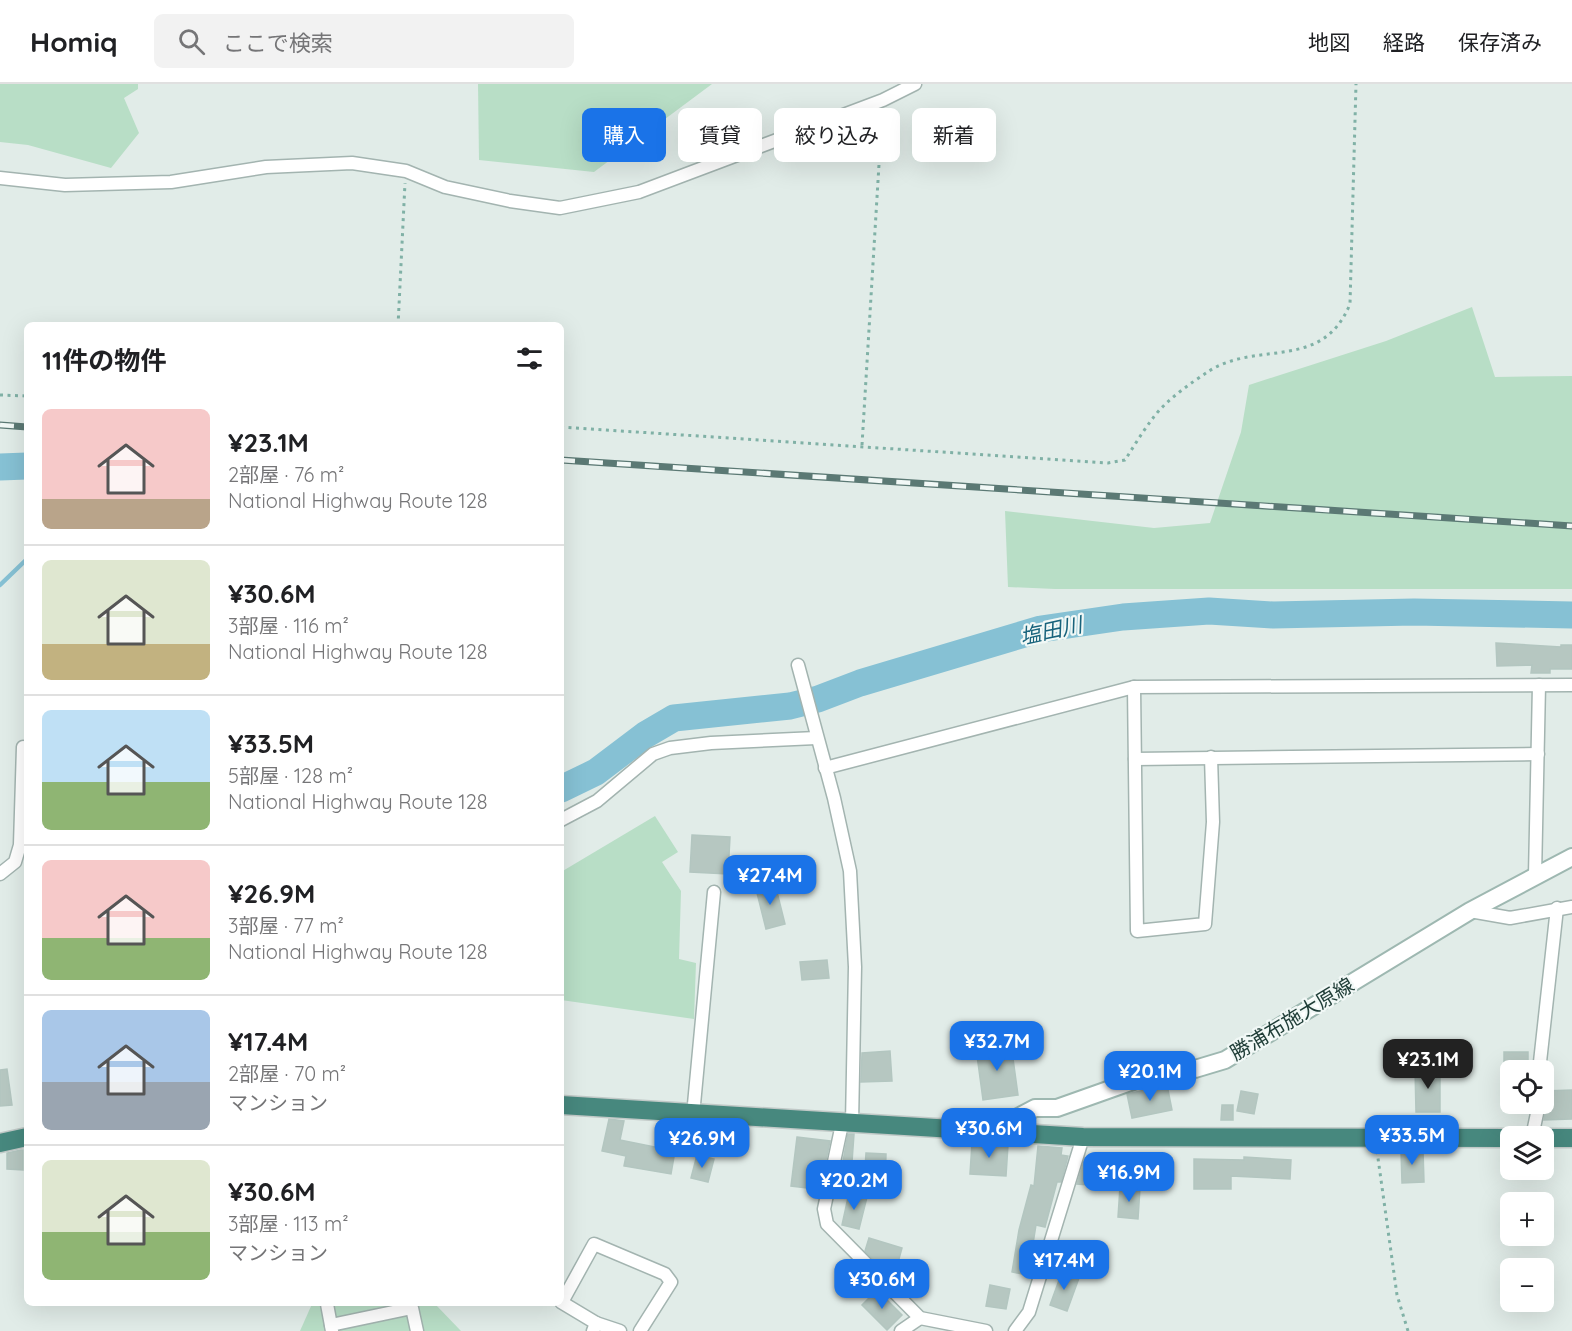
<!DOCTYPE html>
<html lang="ja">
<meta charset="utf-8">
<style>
:root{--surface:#fff;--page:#f2f2f2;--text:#202124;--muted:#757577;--line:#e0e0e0;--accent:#1a73e8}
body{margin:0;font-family:Quicksand,"Noto Sans JP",sans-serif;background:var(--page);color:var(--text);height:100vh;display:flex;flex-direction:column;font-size:22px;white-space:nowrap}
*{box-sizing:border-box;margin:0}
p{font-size:20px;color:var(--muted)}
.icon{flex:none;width:33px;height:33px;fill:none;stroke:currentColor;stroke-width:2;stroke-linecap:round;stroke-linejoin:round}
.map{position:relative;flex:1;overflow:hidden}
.side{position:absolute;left:24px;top:238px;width:540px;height:984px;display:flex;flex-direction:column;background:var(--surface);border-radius:9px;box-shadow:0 6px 24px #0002}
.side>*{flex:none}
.top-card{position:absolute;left:582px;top:24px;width:570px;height:54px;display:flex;gap:12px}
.tools{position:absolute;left:1500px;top:976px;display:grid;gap:12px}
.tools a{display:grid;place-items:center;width:54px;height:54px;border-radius:9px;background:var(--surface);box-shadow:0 6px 24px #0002;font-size:30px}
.price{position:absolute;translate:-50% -51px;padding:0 14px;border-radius:12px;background:var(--accent);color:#fff;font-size:20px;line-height:39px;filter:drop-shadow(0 2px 3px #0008)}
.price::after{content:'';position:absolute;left:50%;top:36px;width:18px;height:14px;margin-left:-9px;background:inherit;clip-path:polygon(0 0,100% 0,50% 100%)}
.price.current{background:#222;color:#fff}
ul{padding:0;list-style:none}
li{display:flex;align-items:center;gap:18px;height:150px;padding:0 18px}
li+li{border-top:2px solid var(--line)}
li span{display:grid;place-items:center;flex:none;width:168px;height:120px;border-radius:9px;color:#555}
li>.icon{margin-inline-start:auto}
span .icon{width:72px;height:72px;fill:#fffc;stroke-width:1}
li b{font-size:26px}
h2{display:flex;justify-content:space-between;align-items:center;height:72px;padding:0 18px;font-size:26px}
.tag{padding:0 21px;border-radius:9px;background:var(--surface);box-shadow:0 6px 24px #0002;font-size:21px;line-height:54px}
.tag.current{background:var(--accent);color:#fff}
header{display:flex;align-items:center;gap:36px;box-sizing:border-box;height:84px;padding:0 30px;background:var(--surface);border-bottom:2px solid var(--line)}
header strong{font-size:28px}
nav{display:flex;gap:33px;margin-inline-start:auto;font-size:21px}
.search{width:420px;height:54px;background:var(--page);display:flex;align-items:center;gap:15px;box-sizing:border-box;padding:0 21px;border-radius:9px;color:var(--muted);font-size:22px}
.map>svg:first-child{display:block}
.green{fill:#b8dec6}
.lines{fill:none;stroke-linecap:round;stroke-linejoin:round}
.stream{stroke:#86c1d4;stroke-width:4.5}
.river{stroke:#86c1d4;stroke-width:27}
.building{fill:#b6c7c1;stroke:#b3c6c0;stroke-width:1.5}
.minor-casing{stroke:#a3b4b0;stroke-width:15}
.secondary-casing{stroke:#9eb8b1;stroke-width:20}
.trunk-casing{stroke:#c1c9c7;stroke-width:21}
.path{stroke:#80b1a6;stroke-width:3;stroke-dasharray:3 4.5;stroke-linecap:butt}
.minor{stroke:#fff;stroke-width:12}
.secondary{stroke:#fff;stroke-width:16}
.trunk{stroke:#47887e;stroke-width:18}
.rail-casing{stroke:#5b7974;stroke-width:7}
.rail{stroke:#f1f8f6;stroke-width:4.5;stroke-dasharray:14;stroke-linecap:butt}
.labels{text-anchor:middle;stroke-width:4.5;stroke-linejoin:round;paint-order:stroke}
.street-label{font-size:20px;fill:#203e38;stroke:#f1f8f6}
.water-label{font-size:21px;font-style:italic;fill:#18637c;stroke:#f1f8f6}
</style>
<header>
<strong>Homiq</strong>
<div class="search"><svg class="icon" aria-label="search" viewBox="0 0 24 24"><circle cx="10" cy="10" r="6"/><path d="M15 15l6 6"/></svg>ここで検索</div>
<nav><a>地図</a><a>経路</a><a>保存済み</a></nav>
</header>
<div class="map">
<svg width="1572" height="1247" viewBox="0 0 1572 1247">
<rect width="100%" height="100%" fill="#e1ece8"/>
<g class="green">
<polygon points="0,0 138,0 138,5 124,14 139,49 111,84 28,61 0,58"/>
<polygon points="478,0 712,0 594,88 479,76"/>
<polygon points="1472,223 1495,293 1572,292 1572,505 1055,505 1008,503 1005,427 1154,444 1210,439 1241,348 1249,301 1386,257"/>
<polygon points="655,732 678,768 662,778 681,807 679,875 696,879 694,935 561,916 561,788"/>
<polygon points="312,1220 435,1220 461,1247 300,1247"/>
</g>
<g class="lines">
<polyline class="stream" points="0,501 27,475"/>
<g class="river">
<polyline points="0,383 27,382"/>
<polyline points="561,705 596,688 645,651 674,634 790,622 818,615 860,599 1041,545 1123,533 1209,527 1273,531 1414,528 1572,531"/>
</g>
</g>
<g class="building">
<polygon points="1496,559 1561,563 1561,561 1572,561 1572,585 1550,585 1550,589 1531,589 1532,581 1497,582"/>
<polygon points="692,751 730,753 728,790 690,788"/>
<polygon points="775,800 785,840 766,845 756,805"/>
<polygon points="827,876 829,894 802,896 800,878"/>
<polygon points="1011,960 1018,1011 983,1016 976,964"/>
<polygon points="890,967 892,997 861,998 862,969"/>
<rect x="1504" y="968" width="24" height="19"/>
<polygon points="1440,984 1440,1028 1416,1028 1415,985"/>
<polygon points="7,985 12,1021 0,1022 0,986"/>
<polygon points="1167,1001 1172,1026 1132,1034 1127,1010"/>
<polygon points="1572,1006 1572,1035 1544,1036 1547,1021 1544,1007"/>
<polygon points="1241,1007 1258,1010 1254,1030 1237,1027"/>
<polygon points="1222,1021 1233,1021 1233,1036 1221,1036"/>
<polygon points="609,1035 624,1037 620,1056 675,1067 671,1090 624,1082 626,1072 602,1067"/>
<polygon points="848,1050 854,1050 852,1078 843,1077"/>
<polygon points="797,1053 830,1057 826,1076 819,1075 815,1105 791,1102"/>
<polygon points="972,1059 1008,1061 1006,1092 970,1090"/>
<polygon points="1038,1062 1062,1064 1061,1071 1068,1072 1061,1098 1057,1098 1045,1143 1036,1141 1028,1191 1012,1188 1019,1146 1031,1101 1034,1102"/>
<polygon points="21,1066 23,1066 23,1086 7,1085 7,1069"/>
<polygon points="1423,1066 1424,1098 1402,1099 1401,1067"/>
<polygon points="866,1069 886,1070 885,1103 864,1101"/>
<polygon points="697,1071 714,1075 708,1098 691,1094"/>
<polygon points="1244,1073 1291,1076 1290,1095 1231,1092 1231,1105 1194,1105 1194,1075 1244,1076"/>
<polygon points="1085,1074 1105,1076 1102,1102 1077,1100"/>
<polygon points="1120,1103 1140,1104 1138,1135 1118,1133"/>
<polygon points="849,1109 867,1113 859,1145 842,1141"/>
<polygon points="869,1154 902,1164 897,1182 874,1176 865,1167"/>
<polygon points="1062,1188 1079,1194 1067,1227 1050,1221"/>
<polygon points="990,1201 1010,1205 1006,1225 986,1222"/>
<polygon points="877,1206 902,1231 887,1246 862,1221"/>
</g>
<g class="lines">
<g class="minor-casing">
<g id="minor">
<polyline points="0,94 65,101 171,98 266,83 352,79 406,87 445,103 510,117 560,124 639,108 883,16 915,0"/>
<polyline points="798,581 834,714 850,787 855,883 852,1039"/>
<polyline points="1134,603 1137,847 1205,840 1213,738 1211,673"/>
<polyline points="1135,675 1538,670"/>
<polyline points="825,684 1134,603 1572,601"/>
<polyline points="561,736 597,717 653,670 670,664 711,659 816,654"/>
<polyline points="0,790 15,778 20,761 23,663"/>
<polyline points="1535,792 1539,601"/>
<polyline points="1470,827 1510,834 1572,823"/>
<polyline points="1539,987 1557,824"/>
<polyline points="693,1031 714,808"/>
<polyline points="842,1040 824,1125 827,1140 920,1234 986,1247"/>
<polyline points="1532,1053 1539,1020"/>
<polyline points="561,1218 596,1239 593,1247"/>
<polyline points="562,1218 594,1160 665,1190 671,1198 640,1247"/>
<polyline points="327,1220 332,1247"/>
<polyline points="596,1239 620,1247"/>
<polyline points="331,1241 412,1224 417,1247"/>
<polyline points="901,1247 920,1234"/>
<polyline points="1015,1247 1029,1228 1083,1053"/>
</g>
</g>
<g class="secondary-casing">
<polyline id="secondary" points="994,1046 1035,1024 1057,1024 1136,996 1195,985 1225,976 1470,827 1572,773"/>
</g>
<g class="trunk-casing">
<g id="trunk">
<polyline points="561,1021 1083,1053 1510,1054"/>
<polyline points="1544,1054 1572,1054"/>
<polyline points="0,1059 27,1053"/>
</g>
</g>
<g class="path">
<polyline points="398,242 405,99"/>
<polyline points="0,311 27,312"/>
<path d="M561,343L1108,379L1125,376C1134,362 1143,347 1153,334C1166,316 1191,299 1209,287C1258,256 1322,288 1350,220L1356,0"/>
<polyline points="862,361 882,31"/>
<polyline points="1377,1067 1397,1211 1408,1247"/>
</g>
<use href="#minor" class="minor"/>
<use href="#secondary" class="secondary"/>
<use href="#trunk" class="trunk"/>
<g class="rail-casing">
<g id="rail">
<polyline points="0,341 27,343"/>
<polyline points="561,376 1572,442"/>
</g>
</g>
<use href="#rail" class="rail"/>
</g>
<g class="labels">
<g class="street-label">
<text transform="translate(1292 935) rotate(-31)" y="7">勝浦布施大原線</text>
</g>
<g class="water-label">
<text transform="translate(1051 547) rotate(-12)" y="7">塩田川</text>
</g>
</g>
</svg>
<div class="tools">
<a><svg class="icon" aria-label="locate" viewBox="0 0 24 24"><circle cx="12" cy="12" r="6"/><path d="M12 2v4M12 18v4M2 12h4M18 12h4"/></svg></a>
<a><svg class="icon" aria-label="layers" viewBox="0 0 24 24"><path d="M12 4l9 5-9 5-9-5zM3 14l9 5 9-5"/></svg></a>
<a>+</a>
<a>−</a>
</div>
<b class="price" style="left:770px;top:822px">¥27.4M</b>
<b class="price" style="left:997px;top:988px">¥32.7M</b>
<b class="price current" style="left:1428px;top:1006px">¥23.1M</b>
<b class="price" style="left:1150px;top:1018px">¥20.1M</b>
<b class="price" style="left:989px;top:1075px">¥30.6M</b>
<b class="price" style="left:1412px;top:1082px">¥33.5M</b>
<b class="price" style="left:702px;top:1085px">¥26.9M</b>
<b class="price" style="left:1129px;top:1119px">¥16.9M</b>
<b class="price" style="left:854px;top:1127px">¥20.2M</b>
<b class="price" style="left:1064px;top:1207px">¥17.4M</b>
<b class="price" style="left:882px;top:1226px">¥30.6M</b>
<div class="top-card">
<a class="tag current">購入</a>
<a class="tag">賃貸</a>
<a class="tag">絞り込み</a>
<a class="tag">新着</a>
</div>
<section class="side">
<h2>11件の物件<svg class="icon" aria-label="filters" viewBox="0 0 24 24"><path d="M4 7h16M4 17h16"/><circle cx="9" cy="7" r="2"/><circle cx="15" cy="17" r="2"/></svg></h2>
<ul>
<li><span style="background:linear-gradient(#f6c9c9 75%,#b9a48a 0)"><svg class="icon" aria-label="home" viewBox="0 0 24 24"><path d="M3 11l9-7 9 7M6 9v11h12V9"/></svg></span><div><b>¥23.1M</b><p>2部屋 · 76 m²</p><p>National Highway Route 128</p></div></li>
<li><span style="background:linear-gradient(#dfe7d0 70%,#c2b280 0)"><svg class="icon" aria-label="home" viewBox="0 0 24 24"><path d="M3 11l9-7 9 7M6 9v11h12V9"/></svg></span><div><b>¥30.6M</b><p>3部屋 · 116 m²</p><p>National Highway Route 128</p></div></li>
<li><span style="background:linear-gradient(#bfe0f5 60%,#8fb573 0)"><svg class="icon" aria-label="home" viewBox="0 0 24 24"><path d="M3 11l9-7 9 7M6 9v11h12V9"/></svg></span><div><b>¥33.5M</b><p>5部屋 · 128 m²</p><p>National Highway Route 128</p></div></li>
<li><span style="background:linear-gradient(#f6c9c9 65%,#8fb573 0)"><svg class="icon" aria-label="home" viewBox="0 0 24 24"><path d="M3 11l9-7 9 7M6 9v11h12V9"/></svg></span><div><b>¥26.9M</b><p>3部屋 · 77 m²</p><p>National Highway Route 128</p></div></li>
<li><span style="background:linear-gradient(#a9c7e8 60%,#9aa5b1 0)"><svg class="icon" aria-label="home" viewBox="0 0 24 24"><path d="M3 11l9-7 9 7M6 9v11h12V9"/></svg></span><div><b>¥17.4M</b><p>2部屋 · 70 m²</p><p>マンション</p></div></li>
<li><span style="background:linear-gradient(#dfe7d0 60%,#8fb573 0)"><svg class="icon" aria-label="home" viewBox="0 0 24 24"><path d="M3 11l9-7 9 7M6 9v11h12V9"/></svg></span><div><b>¥30.6M</b><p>3部屋 · 113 m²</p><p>マンション</p></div></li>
</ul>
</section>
</div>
